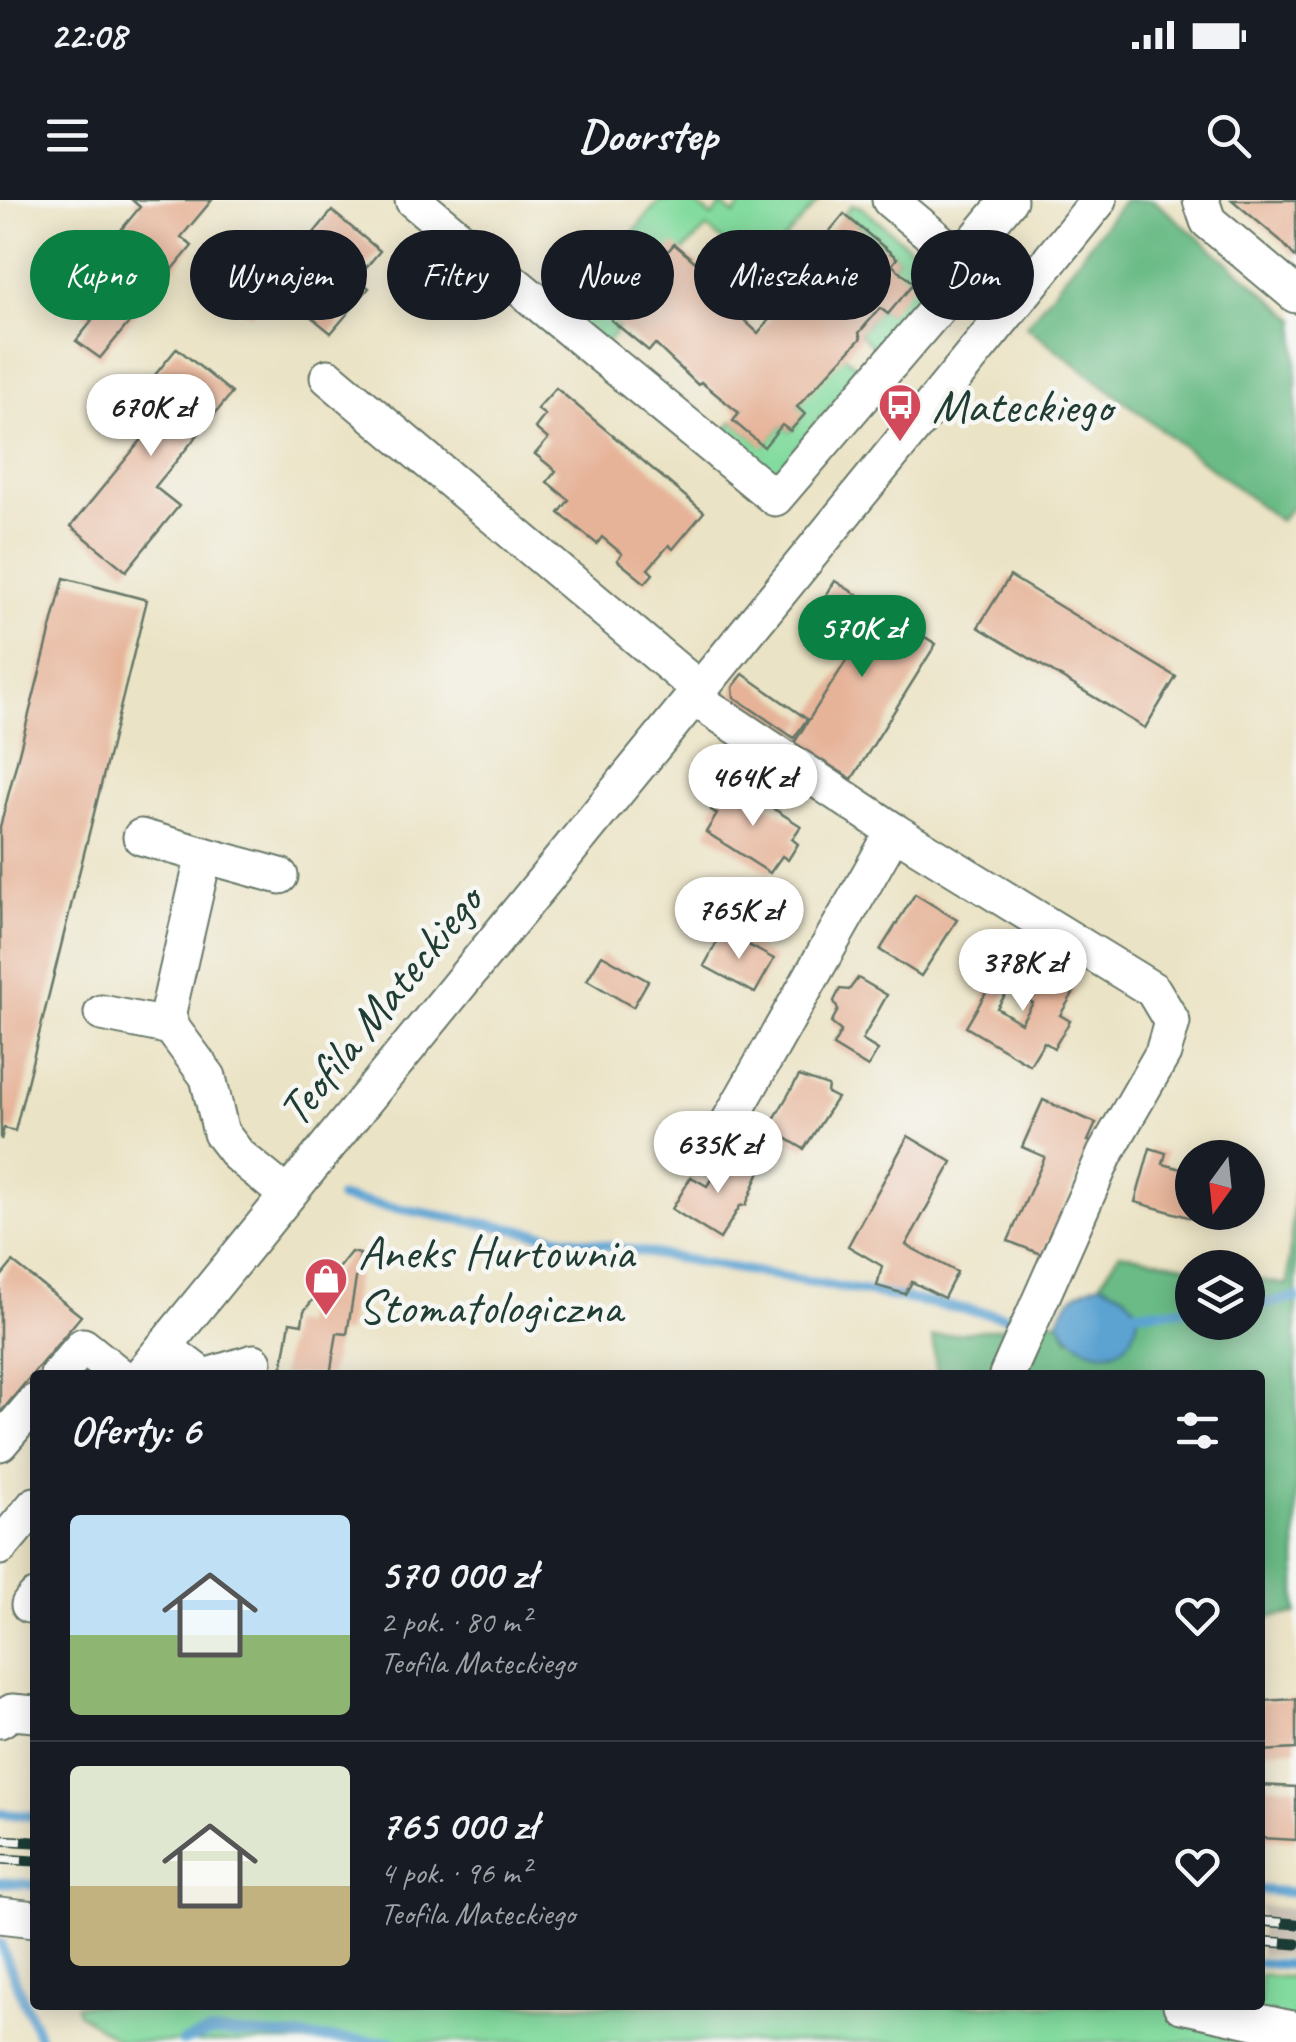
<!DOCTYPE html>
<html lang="pl">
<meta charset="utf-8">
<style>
:root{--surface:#171b24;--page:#20242c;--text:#f1f3f6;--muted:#9ea1a6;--line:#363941;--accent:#0b8043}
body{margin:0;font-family:Caveat,sans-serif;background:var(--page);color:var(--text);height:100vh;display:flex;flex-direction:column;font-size:38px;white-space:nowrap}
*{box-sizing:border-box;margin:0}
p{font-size:32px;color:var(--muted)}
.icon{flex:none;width:55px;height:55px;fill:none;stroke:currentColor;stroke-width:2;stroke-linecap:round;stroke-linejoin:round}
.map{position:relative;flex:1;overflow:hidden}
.sheet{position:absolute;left:30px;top:1170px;width:1235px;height:640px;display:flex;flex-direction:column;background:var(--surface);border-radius:10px;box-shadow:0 5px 25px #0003}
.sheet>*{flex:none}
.banner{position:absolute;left:30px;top:30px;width:1238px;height:90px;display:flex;gap:20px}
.needle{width:65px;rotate:195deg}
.tools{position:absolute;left:1175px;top:940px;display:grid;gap:20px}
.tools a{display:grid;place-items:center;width:90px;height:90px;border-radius:50%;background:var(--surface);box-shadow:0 5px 25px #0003;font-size:50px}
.price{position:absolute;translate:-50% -85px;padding:0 22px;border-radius:35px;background:#fff;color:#222;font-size:32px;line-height:65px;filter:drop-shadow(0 2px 5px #0008)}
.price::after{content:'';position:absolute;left:50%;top:60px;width:30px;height:22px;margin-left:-15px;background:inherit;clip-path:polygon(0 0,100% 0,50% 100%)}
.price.active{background:var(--accent);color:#fff}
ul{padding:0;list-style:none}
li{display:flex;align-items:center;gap:30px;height:250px;padding:0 40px}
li+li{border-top:2px solid var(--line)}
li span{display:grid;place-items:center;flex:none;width:280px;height:200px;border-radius:10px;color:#555}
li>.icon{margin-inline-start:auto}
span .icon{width:120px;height:120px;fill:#fffc;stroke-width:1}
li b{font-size:42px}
h2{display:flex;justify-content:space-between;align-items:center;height:120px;padding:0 40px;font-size:42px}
.tag{padding:0 35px;border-radius:45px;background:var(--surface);box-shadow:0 5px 25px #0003;font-size:35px;line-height:90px}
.tag.active{background:var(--accent);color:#fff}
.status{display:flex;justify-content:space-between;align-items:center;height:70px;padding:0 50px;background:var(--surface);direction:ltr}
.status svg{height:28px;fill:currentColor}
header{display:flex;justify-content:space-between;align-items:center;height:130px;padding:0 40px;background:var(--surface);font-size:45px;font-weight:800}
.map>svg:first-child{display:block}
.industrial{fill:#cbc3b8}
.green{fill:#83db9f;stroke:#518c6a;stroke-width:2.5}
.forest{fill:#6abb86;stroke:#447c5d;stroke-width:2.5}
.water{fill:#5ca3d2;stroke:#3e7083;stroke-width:2.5}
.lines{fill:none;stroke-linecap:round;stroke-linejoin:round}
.stream{stroke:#5ca3d2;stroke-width:10}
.building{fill:#e6b398}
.minor-casing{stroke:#667767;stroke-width:39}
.minor{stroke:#fff;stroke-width:35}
.rail-casing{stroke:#1f3d34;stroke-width:11}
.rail{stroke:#f6f6f2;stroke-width:8;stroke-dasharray:22;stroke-linecap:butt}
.labels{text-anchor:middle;stroke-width:9;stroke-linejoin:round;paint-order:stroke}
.poi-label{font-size:48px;fill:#1f3d34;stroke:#f6f6f2;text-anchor:start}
.street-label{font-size:48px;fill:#1f3d34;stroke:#f6f6f2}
</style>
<div class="status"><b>22:08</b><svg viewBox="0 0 49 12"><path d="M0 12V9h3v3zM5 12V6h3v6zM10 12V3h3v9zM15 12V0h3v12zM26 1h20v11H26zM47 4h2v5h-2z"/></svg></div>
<header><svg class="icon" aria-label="menu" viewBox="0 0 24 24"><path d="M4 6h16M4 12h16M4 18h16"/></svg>Doorstep<svg class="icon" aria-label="search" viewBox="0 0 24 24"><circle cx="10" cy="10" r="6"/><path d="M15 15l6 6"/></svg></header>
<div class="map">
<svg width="1296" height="1842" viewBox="0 0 1296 1842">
<rect width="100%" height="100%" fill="#f6f6f2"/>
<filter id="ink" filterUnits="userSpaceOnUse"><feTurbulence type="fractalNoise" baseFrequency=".01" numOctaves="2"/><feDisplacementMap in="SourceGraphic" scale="20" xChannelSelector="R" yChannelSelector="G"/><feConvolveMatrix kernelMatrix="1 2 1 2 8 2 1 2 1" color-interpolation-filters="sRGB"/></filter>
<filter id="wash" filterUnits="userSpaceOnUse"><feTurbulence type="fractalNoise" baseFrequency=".0048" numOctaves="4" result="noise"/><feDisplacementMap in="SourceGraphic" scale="40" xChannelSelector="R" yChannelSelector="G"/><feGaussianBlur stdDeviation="2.25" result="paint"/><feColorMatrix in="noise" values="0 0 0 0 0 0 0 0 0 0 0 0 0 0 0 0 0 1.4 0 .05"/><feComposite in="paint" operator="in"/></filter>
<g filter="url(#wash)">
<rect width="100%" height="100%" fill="#ebe3c5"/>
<polygon class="industrial" points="1260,1706 1296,1708 1296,1757 1260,1755"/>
<g class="green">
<polygon points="660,0 691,0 712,17 722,5 734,15 746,0 819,0 762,66 753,66 707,28 612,120 619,127 604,147 564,117"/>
<polygon points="852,5 861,7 937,70 937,81 878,152 859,133 880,108 888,114 892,65 897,58 844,14"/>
<polygon points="841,154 861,170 774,275 716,242 733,221 764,246 782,225 790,231 804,214 797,207"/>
<polygon points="1260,1775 1296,1778 1296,1842 121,1842 78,1813 76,1805 1260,1805"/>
</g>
<g class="forest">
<polygon points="1124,0 1153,0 1296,119 1296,302 1280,321 1026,126"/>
<polygon points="1296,968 1296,1414 1260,1418 1260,1175 937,1175 932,1137 1058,1120 1069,1139 1124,1094 1100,1083 1120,1053 1196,1067 1192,1122 1248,1122 1248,1078 1287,1085"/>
</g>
<path class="water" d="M1100,1083L1124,1094L1139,1111C1134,1168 1082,1162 1058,1120C1067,1098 1077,1091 1100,1083Z"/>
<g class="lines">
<g class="stream">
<polyline points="340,998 1014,1118"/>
<polyline points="1248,1107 1296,1098"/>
<polyline points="1129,1112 1192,1109"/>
<polyline points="0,1614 35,1616"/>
<polyline points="0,1682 35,1685"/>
<polyline points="1260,1690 1296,1693"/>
<polyline points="0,1743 41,1842"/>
<polyline points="1260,1763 1296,1765"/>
<polyline points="182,1842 210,1832 392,1842"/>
</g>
</g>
<g id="blocks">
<g class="building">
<polygon points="132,0 212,0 181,37 192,46 100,158 76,141 92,121 81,112 98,92 89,84 108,60 101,54 140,7"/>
<polygon points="1232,0 1296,0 1296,58 1281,41"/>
<polygon points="332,11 380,51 357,78 369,88 331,133 298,106 292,114 268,94 250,115 222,92 268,36 294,57"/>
<polygon points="844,14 897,58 892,65 914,83 888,114 880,108 859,133 861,138 797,207 805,214 790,231 782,225 764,247 733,221 739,213 701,182 698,185 655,144 649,151 611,120 674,44 712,76 705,84 758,133 821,58 813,51"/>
<polygon points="177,148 232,193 155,287 179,306 126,371 71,326 143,238 119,219"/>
<polygon points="556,188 704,312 673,349 669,345 648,369 653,374 645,383 617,360 622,354 602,337 597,344 559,313 569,300 547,282 556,271 535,254 548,239 535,228 545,215 537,209"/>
<polygon points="1010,376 1176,477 1145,528 978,427"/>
<polygon points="64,378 147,400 15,931 4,928 1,940 0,627"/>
<polygon points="835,381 936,444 852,579 794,543 855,447 811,419"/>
<polygon points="743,474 807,519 794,538 734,497 733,487"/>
<polygon points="736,585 801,626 792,639 798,644 788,660 782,656 770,673 706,632 717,614 711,610 722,594 728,598"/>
<polygon points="915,694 957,720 921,776 880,750"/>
<polygon points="723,731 774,759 755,793 704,766"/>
<polygon points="602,755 648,781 633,807 587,780"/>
<polygon points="1004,762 1020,771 997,808 1021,823 1033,803 1018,794 1034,768 1074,792 1060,815 1070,821 1054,848 1044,842 1030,865 966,827"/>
<polygon points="858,778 887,795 862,840 878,850 868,867 833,846 841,831 831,823 838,810 834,801 840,789 849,790"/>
<polygon points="799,876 828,886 827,893 837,898 804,949 769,928"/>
<polygon points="1043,900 1096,923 1088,941 1092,942 1043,1055 1008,1041 1045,957 1022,947"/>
<polygon points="908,936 952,962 906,1045 957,1072 944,1098 912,1082 905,1094 877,1086 882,1066 848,1046"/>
<polygon points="1150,948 1166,953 1163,964 1192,972 1192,1018 1135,1002"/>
<polygon points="735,956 760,971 746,1005 740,1006 720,1039 672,1009 691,977 707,986 723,959"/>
<polygon points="351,1052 360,1054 347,1134 337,1133 330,1175 281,1175 290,1122 302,1124 304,1111"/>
<polygon points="13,1062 81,1116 0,1213 0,1078"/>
<polygon points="1296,1499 1296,1549 1260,1551 1260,1501"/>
<polygon points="1260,1585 1296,1587 1296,1640 1260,1638"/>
</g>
</g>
</g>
<g filter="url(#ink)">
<use href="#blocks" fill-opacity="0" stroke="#667767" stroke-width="2.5"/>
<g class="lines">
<g class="minor-casing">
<g id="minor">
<polyline points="413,0 775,298 972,68"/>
<polyline points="890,0 1013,103"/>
<polyline points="1201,0 1208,21 1296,95"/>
<polyline points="960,59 1009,0"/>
<polyline points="328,177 699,489"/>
<polyline points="693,497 894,631 1153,790 1172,822 1163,853 1105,954 1007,1175"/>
<polyline points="141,637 204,655"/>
<polyline points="280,676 204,655 168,812 171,827 208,877 221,933 238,955 287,995"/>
<polyline points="102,813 171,827"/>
<polyline points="730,920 894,631"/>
<polyline points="164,1147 201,1175"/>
<polyline points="58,1175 83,1146 119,1175"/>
<polyline points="141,1175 1099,0"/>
<polyline points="211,1175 254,1162"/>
<polyline points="0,1243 35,1202"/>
<polyline points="0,1347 35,1305"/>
<polyline points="29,1405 35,1398"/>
<polyline points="0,1520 12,1512 35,1514"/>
<polyline points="0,1715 35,1719"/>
<polyline points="1181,1805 1296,1830"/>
</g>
</g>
<use href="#minor" class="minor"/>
<g class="rail-casing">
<g id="rail">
<polyline points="0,1640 35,1642"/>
<polyline points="0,1659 35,1661"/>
<polyline points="1260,1721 1296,1724"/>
<polyline points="1260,1741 1296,1744"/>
</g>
</g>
<use href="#rail" class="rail"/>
</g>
</g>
<defs>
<g id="bus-pin" transform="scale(2.25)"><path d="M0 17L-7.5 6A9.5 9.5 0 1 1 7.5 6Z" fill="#d1495b" stroke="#f6f6f2"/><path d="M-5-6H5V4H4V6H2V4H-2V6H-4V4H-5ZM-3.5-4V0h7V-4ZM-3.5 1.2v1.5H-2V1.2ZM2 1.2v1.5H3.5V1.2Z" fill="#fff"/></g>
<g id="shop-pin" transform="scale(2.25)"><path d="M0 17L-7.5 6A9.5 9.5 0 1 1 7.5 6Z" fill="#d1495b" stroke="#f6f6f2"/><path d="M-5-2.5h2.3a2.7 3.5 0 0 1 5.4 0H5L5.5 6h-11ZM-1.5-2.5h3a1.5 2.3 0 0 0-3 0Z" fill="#fff"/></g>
</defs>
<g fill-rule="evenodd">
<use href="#bus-pin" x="900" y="205"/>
<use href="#shop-pin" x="326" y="1079"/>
</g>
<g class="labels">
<g class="poi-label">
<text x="932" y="222">Mateckiego</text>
<text x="358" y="1068">Aneks Hurtownia<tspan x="358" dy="55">Stomatologiczna</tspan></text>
</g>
<g class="street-label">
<text transform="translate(379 805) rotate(-51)" y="17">Teofila Mateckiego</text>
</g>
</g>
</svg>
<div class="tools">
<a><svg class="needle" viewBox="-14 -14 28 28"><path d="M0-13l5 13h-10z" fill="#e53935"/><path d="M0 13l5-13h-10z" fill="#9ea1a6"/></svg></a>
<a><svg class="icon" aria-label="layers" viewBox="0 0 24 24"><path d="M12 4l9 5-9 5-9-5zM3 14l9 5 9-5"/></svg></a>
</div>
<b class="price" style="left:151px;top:259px">670K zł</b>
<b class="price active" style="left:862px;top:480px">570K zł</b>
<b class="price" style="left:753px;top:629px">464K zł</b>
<b class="price" style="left:739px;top:762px">765K zł</b>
<b class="price" style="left:1023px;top:814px">378K zł</b>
<b class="price" style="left:718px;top:996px">635K zł</b>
<div class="banner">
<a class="tag active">Kupno</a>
<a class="tag">Wynajem</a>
<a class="tag">Filtry</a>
<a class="tag">Nowe</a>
<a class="tag">Mieszkanie</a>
<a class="tag">Dom</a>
</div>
<section class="sheet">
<h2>Oferty: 6<svg class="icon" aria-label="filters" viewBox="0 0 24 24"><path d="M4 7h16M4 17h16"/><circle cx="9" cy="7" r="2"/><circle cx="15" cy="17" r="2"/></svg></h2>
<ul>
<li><span style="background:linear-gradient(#bfe0f5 60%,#8fb573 0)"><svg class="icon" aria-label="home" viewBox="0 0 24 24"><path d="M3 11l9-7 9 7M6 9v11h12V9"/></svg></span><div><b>570 000 zł</b><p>2 pok. · 80 m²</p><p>Teofila Mateckiego</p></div><svg class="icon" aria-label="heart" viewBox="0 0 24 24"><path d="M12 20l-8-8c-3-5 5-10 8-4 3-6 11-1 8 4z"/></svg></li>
<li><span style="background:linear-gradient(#dfe7d0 60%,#c2b280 0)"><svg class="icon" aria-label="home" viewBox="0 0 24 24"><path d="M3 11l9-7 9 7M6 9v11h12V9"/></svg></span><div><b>765 000 zł</b><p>4 pok. · 96 m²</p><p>Teofila Mateckiego</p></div><svg class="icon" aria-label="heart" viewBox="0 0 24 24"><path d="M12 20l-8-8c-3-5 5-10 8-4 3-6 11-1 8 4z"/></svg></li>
</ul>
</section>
</div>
